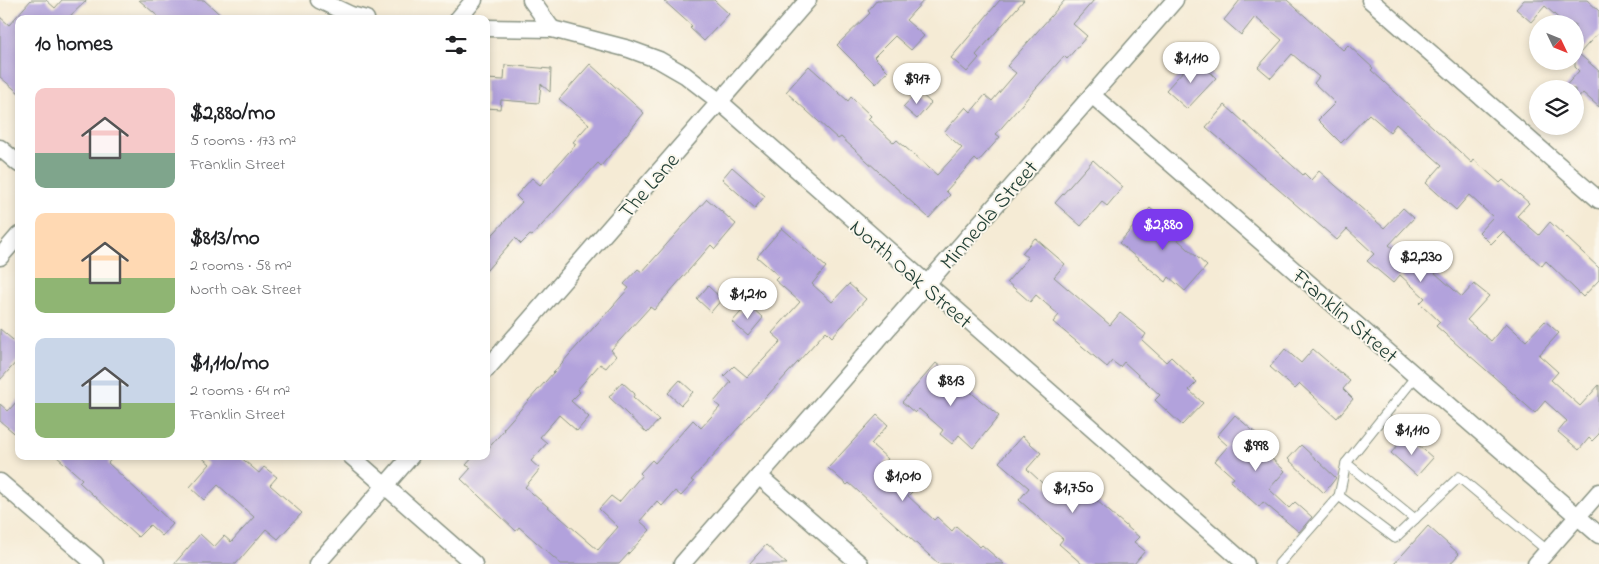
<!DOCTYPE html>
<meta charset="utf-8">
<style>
:root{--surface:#fff;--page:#f2f2f2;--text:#202124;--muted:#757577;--accent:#7c3aed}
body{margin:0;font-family:"Indie Flower",sans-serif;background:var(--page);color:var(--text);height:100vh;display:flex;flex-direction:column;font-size:19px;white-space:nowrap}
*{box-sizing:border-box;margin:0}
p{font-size:16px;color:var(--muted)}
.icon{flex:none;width:28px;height:28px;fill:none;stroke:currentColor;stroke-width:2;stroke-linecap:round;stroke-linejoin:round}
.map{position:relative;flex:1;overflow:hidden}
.side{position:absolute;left:15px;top:15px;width:475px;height:445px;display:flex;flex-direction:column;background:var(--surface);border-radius:10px;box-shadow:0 2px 8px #0003}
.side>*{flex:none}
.needle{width:32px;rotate:133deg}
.controls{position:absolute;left:1529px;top:15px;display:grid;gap:10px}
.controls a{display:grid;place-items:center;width:55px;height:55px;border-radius:50%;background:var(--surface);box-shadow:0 2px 8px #0003;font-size:25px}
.price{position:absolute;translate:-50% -42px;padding:0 11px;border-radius:18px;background:#fff;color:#222;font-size:16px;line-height:32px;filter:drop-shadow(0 1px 2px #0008)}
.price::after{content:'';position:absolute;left:50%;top:30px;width:15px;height:11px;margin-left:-8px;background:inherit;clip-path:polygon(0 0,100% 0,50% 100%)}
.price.selected{background:var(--accent);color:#fff}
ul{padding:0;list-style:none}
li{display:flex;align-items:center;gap:15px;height:125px;padding:0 20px}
li span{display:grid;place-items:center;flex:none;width:140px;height:100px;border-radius:10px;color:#555}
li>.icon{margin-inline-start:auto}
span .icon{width:60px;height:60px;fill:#fffc;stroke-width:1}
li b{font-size:21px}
h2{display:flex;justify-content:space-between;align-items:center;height:60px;padding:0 20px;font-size:21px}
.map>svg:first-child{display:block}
.building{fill:#b2a2dc}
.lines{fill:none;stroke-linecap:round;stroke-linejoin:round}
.service-casing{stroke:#8a9484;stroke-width:11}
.minor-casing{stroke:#8a9484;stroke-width:19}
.service{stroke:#fff;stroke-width:9}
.minor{stroke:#fff;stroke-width:16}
.labels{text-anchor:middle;stroke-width:4;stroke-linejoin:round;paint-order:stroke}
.street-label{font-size:22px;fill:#1f3d34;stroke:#fbf7ec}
</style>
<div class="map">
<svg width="1599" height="564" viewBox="0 0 1599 564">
<rect width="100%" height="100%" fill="#fbf7ec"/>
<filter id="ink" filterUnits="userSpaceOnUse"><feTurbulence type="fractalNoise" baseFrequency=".02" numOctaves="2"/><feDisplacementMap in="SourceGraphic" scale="10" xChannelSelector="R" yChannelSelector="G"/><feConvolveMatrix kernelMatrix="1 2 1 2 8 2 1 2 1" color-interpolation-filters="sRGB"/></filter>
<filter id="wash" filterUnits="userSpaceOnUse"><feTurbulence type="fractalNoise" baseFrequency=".0096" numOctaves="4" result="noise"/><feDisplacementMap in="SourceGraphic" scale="20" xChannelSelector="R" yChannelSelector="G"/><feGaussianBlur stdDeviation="1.12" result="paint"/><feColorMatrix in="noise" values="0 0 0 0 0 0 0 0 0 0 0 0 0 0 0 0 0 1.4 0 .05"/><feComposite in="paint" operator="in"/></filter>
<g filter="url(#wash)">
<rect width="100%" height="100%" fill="#f5ebd5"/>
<g id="blocks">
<g class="building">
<polygon points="31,0 46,0 55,8 62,0 87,0 67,19 19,19 19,93 0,77 0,17 9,25"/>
<polygon points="139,0 204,0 225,19 161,19"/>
<polygon points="663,0 714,0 729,14 704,41 690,28 692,26"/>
<polygon points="877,0 924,0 906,20 924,36 911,50 895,36 874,57 888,71 876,84 837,45 870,13 868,11"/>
<polygon points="1000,0 1024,0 976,55 979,58 967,72 951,58"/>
<polygon points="1065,0 1094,0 1073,24 1087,36 1067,59 1064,56 996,134 1000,137 978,162 975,159 946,191 950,195 929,218 841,137 838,139 786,92 809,66 848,101 851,97 871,116 868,119 894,143 897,140 937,175 962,148 944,132 966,107 971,112 985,95 992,101 1016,73 1007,66"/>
<polygon points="1240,0 1287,0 1343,50 1348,45 1373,68 1371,70 1472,163 1474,160 1500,183 1503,180 1529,203 1517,216 1539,235 1550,222 1599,268 1599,280 1583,297 1546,261 1542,266 1503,232 1491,244 1479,232 1493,217 1469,195 1456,210 1426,183 1442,165 1396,124 1390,132 1369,114 1341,143 1318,120 1335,103 1314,83 1319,77 1292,54 1271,78 1258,67 1282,40 1255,17 1241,35 1224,20"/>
<polygon points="1524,0 1587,0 1599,11 1599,32 1579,54 1599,71 1599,107 1583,93 1575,102 1575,89 1563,89 1579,71 1575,67 1575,24 1565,24 1545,6 1531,22 1516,9"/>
<polygon points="1195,58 1216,78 1187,109 1166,90"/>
<polygon points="590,64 644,113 601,166 598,163 532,236 530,235 521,244 515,238 486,271 486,242 522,202 516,196 532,178 540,185 576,144 573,142 589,124 559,99"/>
<polygon points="505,65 551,69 550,92 541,84 539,103 501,100 500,109 486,108 486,79 504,80"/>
<polygon points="918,91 931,103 917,119 903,107"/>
<polygon points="1225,105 1303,175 1304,173 1311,180 1319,171 1384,228 1403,208 1414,218 1389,245 1419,270 1425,264 1462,297 1474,284 1489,296 1467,320 1491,341 1506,323 1526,341 1545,321 1559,333 1539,355 1558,372 1551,380 1580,406 1599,385 1599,434 1592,441 1589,438 1579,450 1558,432 1567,421 1545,401 1535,413 1436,326 1440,322 1420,303 1425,298 1400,275 1393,283 1367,261 1374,254 1347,229 1337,240 1206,127"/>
<polygon points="1093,160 1123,187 1107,206 1102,202 1081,226 1055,203"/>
<polygon points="732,167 765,196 755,208 722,179"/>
<polygon points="707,199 736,224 715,249 711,245 654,310 650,307 611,350 616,356 606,368 600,364 577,390 580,392 571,401 589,417 577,431 559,415 540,437 547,443 531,461 540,469 525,487 598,550 618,527 599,509 611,496 619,502 642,475 640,473 652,460 655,463 693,420 701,428 720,407 714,402 731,382 724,376 734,366 747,377 781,341 772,333 800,302 775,280 779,276 757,257 782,228 826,267 812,284 832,302 849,284 866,299 832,337 826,331 691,480 694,482 681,496 675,491 662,506 657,501 640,521 650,530 619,564 561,564 519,527 516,531 461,479 471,468 466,465 474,456 486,456 486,451 504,430 503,429 629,288 624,284 638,269 642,272 650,263"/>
<polygon points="1150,208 1171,226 1167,230 1207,266 1185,291 1169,277 1166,282 1119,243"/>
<polygon points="1035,238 1065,264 1054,277 1110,325 1120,313 1146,334 1142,340 1166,362 1171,357 1197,382 1189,390 1203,403 1182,425 1155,400 1160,395 1124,362 1120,367 1112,361 1107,367 1053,322 1059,315 1036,295 1030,302 1007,282 1028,258 1022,253"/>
<polygon points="708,286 722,299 711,312 697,299"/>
<polygon points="748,304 763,318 748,336 732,322"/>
<polygon points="0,329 19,345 19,359 0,380"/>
<polygon points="1285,349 1301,363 1313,349 1350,381 1343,389 1353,399 1337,418 1300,384 1295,389 1270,367"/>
<polygon points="936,363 999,416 973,448 959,435 952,444 940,434 943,430 919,409 915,413 902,402"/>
<polygon points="680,380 693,392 681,405 668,393"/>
<polygon points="622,382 635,394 633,397 659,420 647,433 609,397"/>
<polygon points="19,399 19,437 0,421 0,404 8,411"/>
<polygon points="877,415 888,425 871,444 888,459 883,464 913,491 908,496 934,520 937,517 952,531 956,526 980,547 982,545 1004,564 939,564 849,483 847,485 828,468"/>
<polygon points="1235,415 1260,437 1255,443 1285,471 1269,489 1289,508 1295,502 1312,517 1299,532 1263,502 1259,507 1230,481 1234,478 1215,461 1228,446 1217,436"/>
<polygon points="1407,435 1433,458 1417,476 1391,453"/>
<polygon points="1022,436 1041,453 1027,469 1052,492 1067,475 1139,537 1134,542 1145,551 1134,564 1082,564 1059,544 1063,539 1019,500 1029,488 999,462"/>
<polygon points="1301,445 1336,478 1324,493 1288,459"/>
<polygon points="56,456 114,456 108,463 173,524 162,536 150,525 138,537 79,482 82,479"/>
<polygon points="200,456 239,456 259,473 264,467 277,477 270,485 302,513 278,539 266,529 236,564 174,564 200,534 214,547 224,536 231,542 254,517 218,485 204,500 190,487 210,464"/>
<polygon points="1428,526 1459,554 1450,564 1394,564"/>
<polygon points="766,545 787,564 749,564"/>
</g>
</g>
</g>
<g filter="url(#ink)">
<use href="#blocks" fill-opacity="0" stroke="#8a9484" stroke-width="1"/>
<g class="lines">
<g class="service-casing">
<g id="service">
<polyline points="1416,376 1346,463 1339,496 1395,538 1459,477 1548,551"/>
<polyline points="1346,463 1415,519"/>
<polyline points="1279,564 1339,496"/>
</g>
</g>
<g class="minor-casing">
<g id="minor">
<polyline points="319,0 351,15 366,19"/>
<polyline points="531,0 552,29"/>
<polyline points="1370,0 1599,200"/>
<polyline points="458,19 474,0"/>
<polyline points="486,28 552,29 629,49 659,60 685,75 720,102 1246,564"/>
<polyline points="1092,95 1599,535"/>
<polyline points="0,148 19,164"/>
<polyline points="0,257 19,235"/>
<polyline points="486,370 808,0"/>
<polyline points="351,456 474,564"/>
<polyline points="759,476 860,564"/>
<polyline points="0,482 95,564"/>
<polyline points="317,564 411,456"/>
<polyline points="682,564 1175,0"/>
<polyline points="1536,564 1599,492"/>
</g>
</g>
<use href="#service" class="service"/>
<use href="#minor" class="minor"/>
</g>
</g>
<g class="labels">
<g class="street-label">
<text transform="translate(648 185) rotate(-49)" y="8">The Lane</text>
<text transform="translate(988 214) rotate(-49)" y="8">Minneola Street</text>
<text transform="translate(912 273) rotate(41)" y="8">North Oak Street</text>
<text transform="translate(1346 315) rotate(41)" y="8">Franklin Street</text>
</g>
</g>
</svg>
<div class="controls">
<a><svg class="needle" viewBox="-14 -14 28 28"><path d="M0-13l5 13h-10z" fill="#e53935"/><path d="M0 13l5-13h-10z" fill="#757577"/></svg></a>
<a><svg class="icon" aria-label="layers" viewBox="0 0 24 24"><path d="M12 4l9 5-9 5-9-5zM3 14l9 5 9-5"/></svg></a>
</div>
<b class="price" style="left:1191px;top:84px">$1,110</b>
<b class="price" style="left:917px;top:105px">$917</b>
<b class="price selected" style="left:1163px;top:251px">$2,880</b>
<b class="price" style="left:1421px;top:283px">$2,230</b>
<b class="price" style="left:748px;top:320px">$1,210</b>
<b class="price" style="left:951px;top:407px">$813</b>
<b class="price" style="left:1412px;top:456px">$1,110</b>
<b class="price" style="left:1256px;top:472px">$998</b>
<b class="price" style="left:903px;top:502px">$1,010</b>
<b class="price" style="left:1073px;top:514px">$1,750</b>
<section class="side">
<h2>10 homes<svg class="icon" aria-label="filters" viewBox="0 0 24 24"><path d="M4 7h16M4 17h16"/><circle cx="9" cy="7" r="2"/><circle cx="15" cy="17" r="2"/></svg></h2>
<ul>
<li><span style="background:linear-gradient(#f6c9c9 65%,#7fa58c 0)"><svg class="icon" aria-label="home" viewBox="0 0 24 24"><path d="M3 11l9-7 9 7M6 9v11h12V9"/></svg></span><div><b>$2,880/mo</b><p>5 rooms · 173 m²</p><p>Franklin Street</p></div></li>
<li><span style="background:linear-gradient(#ffd9b3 65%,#8fb573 0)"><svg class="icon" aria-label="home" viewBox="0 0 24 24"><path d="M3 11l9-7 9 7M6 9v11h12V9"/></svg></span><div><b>$813/mo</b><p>2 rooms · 58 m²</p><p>North Oak Street</p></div></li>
<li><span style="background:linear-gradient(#c9d6e8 65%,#8fb573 0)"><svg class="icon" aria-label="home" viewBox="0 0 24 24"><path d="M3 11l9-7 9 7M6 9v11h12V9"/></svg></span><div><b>$1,110/mo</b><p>2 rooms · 64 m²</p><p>Franklin Street</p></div></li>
</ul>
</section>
</div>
